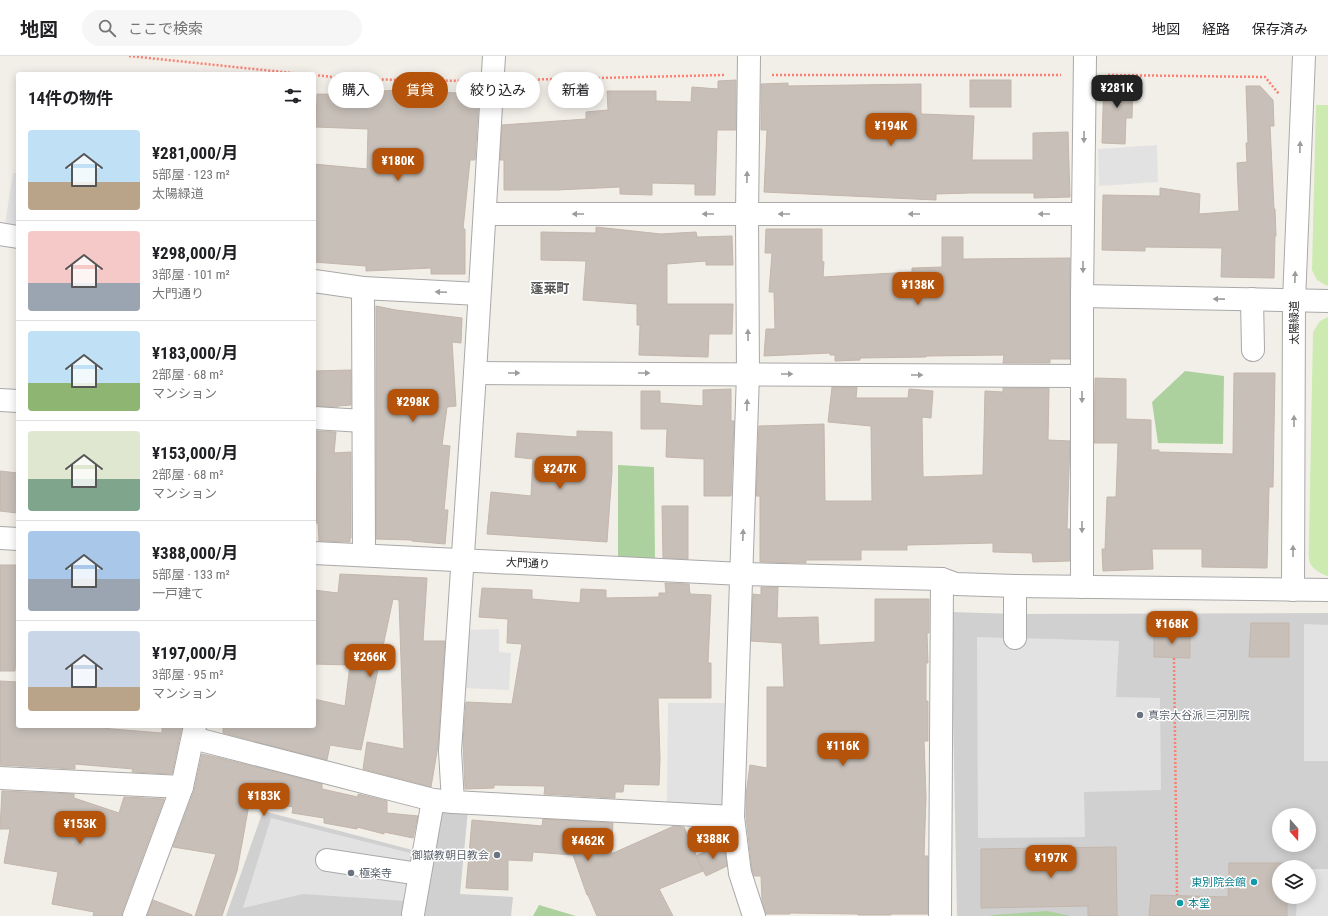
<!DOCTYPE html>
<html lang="ja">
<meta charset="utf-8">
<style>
:root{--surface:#fff;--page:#f6f6f6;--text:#202124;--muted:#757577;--line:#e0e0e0;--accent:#b45309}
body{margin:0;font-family:"Roboto Condensed","Noto Sans JP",sans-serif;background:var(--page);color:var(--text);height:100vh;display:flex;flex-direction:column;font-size:15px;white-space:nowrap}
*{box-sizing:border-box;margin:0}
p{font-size:13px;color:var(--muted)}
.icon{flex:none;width:22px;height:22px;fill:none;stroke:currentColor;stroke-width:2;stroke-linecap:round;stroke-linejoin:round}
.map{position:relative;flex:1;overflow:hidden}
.drawer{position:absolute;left:16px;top:16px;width:300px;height:656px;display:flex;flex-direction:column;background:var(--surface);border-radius:4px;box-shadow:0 2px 10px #0003}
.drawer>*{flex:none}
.banner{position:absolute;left:328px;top:16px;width:380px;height:36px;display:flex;gap:8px}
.needle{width:26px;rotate:160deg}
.tools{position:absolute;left:1272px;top:752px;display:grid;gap:8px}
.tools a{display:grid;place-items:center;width:44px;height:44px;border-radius:50%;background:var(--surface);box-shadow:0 2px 10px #0003;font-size:20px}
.price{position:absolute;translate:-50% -34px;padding:0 9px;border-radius:8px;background:var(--accent);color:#fff;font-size:13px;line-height:26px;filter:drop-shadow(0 1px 2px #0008)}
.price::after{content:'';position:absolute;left:50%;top:24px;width:12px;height:9px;margin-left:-6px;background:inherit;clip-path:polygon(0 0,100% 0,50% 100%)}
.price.on{background:#222;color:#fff}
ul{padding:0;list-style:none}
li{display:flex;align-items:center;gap:12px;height:100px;padding:0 12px}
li+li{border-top:1px solid var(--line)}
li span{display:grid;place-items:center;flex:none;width:112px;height:80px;border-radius:4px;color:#555}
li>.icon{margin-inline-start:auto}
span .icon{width:48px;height:48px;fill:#fffc;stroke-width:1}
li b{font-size:17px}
h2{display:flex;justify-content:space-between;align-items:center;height:48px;padding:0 12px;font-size:17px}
.chip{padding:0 14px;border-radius:18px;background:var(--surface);box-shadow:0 2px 10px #0003;font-size:14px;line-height:36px}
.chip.on{background:var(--accent);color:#fff}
header{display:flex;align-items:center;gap:24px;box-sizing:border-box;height:56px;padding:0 20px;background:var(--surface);border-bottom:1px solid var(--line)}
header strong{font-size:19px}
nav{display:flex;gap:22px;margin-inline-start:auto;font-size:14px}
.search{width:280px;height:36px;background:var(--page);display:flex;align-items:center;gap:10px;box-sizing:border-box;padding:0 14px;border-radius:22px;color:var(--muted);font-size:15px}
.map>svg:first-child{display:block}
.religious{fill:#d0d0d0;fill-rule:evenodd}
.grass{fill:#cdebb0}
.forest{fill:#add19e}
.parking{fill:#e2e2e2}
.building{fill:#c7bfb8;stroke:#c4b6ab}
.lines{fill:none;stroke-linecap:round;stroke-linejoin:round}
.minor-casing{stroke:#a9a9a9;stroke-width:24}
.path{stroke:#fa8072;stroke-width:2.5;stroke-dasharray:2 2;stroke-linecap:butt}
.minor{stroke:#fff;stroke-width:22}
.oneway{fill:#9c9c9c}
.worship-dot{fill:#6b7280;stroke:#fff;stroke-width:1.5}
.culture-dot{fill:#0f9aa8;stroke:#fff;stroke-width:1.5}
.labels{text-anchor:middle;stroke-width:3;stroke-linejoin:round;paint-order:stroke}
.street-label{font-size:11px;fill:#222;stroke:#fff}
.worship-label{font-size:11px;fill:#5b616d;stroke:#fff;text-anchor:start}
.culture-label{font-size:11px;fill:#0d838f;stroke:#fff;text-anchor:end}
.quarter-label{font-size:13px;font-weight:bold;fill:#555;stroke:#fff}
</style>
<header>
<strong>地図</strong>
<div class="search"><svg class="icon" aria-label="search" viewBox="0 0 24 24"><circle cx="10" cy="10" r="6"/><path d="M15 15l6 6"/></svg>ここで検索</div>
<nav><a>地図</a><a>経路</a><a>保存済み</a></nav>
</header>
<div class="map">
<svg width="1328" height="860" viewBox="0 0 1328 860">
<rect width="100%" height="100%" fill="#f2efe9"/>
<g class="religious">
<path d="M951,556L1015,558L1328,557V860H957ZM1279,759H1309V789H1279ZM1279,811H1309V841H1279Z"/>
<polygon points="437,752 468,754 460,838 513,841 511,860 226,860 263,755 424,797"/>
</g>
<g class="grass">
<polygon points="1316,49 1328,49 1328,229 1327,230 1317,224 1312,214"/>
<path d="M1328,261V520H1327C1305,511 1309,504 1309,483L1313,276L1320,265Z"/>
</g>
<g class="forest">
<polygon points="1185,315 1224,320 1223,388 1158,387 1152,346"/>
<polygon points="618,409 654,411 655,503 618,501"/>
<polygon points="539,849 576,860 533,860"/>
<polygon points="1047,855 1071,860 989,860 994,859"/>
</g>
<g class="parking">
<polygon points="1157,89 1158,126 1099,130 1098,93"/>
<polygon points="13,117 18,117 18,170 5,168"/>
<polygon points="1304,568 1328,569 1328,705 1304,705"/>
<polygon points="499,573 499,596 511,597 509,634 463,632 466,574"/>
<polygon points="977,581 1119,585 1116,641 1160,642 1161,734 1084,736 1085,781 978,782"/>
<polygon points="668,647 727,647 724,750 667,747"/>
<polygon points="271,762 414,798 407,845 303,838 243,852"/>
<polygon points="1309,813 1328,813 1328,860 1296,860 1297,841 1309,841"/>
</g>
<g class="building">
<polygon points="1104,22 1133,23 1132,62 1126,62 1125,88 1102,87"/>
<polygon points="736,24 736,74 717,74 715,139 695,139 695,128 652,127 652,139 620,138 620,131 557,134 504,134 504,104 500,104 502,69 586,63 586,56 608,54 607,35 656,35 656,45 691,46 692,31 718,33 718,25"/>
<rect x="970" y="24" width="41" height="27"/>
<polygon points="788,27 788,30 921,28 921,58 974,60 972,104 1033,104 1033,77 1068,76 1070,141 1034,142 1034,137 970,137 936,138 936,144 764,136 767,74 761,74 761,28"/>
<polygon points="1246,30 1260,30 1273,44 1274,70 1270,70 1274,153 1275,153 1276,180 1275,180 1274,222 1221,221 1222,192 1145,191 1145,195 1102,194 1103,139 1160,140 1160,132 1200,138 1199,158 1239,155 1237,107 1247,106 1246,87 1248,87"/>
<polygon points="399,33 437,34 437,36 479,38 475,104 470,104 463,173 465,173 465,218 431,218 431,212 366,215 366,210 314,206 314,108 367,113 368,73 316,71 317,38 366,39 366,36 399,34"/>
<polygon points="596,171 661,178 696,176 697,181 732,180 733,209 706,209 706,205 667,208 667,248 733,248 732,278 709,278 708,301 639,299 640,269 637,269 637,248 583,244 586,205 541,204 541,176 596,177"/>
<polygon points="766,173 822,173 822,205 824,206 823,221 912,216 912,212 942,211 942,181 963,181 963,203 1070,202 1070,303 1050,303 1050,307 1003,307 1004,299 926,300 926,301 860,302 860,304 835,305 835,299 830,299 830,297 764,300 766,273 775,273 774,236 769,236 772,197 765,197"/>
<polygon points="376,250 396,254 462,262 461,287 452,286 456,350 447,351 442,389 450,390 444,454 448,454 445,488 412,485 412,484 376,483"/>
<polygon points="351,314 351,349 338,350 338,351 314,350 314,315"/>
<polygon points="1234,317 1275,317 1273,431 1269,431 1267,512 1202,511 1202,493 1152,493 1153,513 1103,515 1102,493 1105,493 1107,441 1116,441 1118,387 1094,387 1095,322 1126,323 1126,363 1151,364 1151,394 1159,394 1159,396 1233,398"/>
<polygon points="832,331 857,331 856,342 908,342 909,333 933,335 931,362 922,361 923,421 983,419 985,335 1003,336 1003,332 1049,332 1048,384 1070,385 1067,473 1070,473 1070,505 1033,506 1032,497 993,496 993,487 907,489 907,494 861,494 861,504 806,504 806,507 760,506 760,440 756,440 759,370 824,368 825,445 872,445 871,370 828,366"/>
<polygon points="731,333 731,365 734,365 731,440 704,440 704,403 666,401 667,373 641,373 641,335 660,335 660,347 703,350 703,334"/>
<polygon points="314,375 336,376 334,397 351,396 351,482 350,482 350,486 319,485 318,467 316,467 316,421 314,421"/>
<polygon points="577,375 612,376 612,416 607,486 487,478 491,436 531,440 533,403 515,401 517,377 577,381"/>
<polygon points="0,415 18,417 17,457 0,455"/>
<polygon points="662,450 688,450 688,503 663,502"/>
<polygon points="0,509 18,509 18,566 15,615 0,615"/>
<polygon points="340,518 427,522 423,585 445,585 438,690 431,731 363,713 367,686 404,693 399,544 393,543 361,694 330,689 327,704 223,677 223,670 314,670 314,643 345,650 350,609 314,608 314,534 338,537"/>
<polygon points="665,527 689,528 690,538 711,539 708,607 711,607 711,642 658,642 660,703 659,729 624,728 623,736 615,736 615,742 544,738 545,730 494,729 494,732 465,733 463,685 466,646 512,648 522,588 507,587 508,563 479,561 482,532 532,534 532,543 580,547 581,533 606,534 606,542 659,541 659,537 666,537"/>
<polygon points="761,531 778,531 777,562 818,561 819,589 875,586 875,543 929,543 929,577 927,577 928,607 926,607 926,645 928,645 928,685 924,685 926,741 924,800 928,800 928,858 891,858 891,859 858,859 857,858 790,857 790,858 766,858 762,844 761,820 754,820 752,814 746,760 746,739 750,709 767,712 767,631 784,631 782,587 751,585 753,538 761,539"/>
<polygon points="1251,567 1289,567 1289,601 1249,601"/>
<polygon points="1154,577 1190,577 1190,602 1154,601"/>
<polygon points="0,625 18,626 18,670 76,670 162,677 162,670 182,670 172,718 132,716 133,713 75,708 75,713 0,709"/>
<polygon points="202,698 220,702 322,728 322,733 358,741 358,738 387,745 387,757 418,760 413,782 384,776 384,778 357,771 357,773 324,767 324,762 292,757 293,751 250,743 237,815 222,860 195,860 216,798 173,791 194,735"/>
<polygon points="2,735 74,738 74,742 119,757 124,741 164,743 122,856 122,860 93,860 94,856 52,848 58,816 4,807 10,773 0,773"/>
<polygon points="543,763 613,767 611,798 674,770 684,771 703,815 659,833 673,860 597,860 588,839 587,839 573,799 533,796 532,805 508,804 508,834 466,832 472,764 542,770"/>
<polygon points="724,787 727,810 706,820 696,800"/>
<polygon points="1116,791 1117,860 1088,860 1088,850 981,852 981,793"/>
<polygon points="1229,807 1287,807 1287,811 1279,811 1279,841 1287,841 1287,860 1149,860 1151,839 1228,841"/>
<polygon points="153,844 192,859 192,860 147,860"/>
</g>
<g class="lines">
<g class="minor-casing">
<g id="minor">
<polyline points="749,0 747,158 748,318 733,761 740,817 754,860"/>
<polyline points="485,158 1083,158"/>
<polyline points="0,178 18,181"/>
<polyline points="314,225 363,232 479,238"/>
<polyline points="363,232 364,499"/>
<polyline points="1082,240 1328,245"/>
<polyline points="1252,243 1253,294"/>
<polyline points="475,317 1082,320"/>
<polyline points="0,344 18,345"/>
<polyline points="314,362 363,365"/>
<polyline points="0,482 18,483"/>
<polyline points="314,497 742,518 942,523 956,528 1015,530 1328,534"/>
<polyline points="1015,530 1015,582"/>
<polyline points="1082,531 1082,240 1085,0"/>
<polyline points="1293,534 1294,245 1304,0"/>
<polyline points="193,682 433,744 453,746 733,761"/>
<polyline points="0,722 182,731"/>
<polyline points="453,746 450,695 475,317 494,0"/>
<polyline points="327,804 419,818"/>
<polyline points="413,858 433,744"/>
<polyline points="134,860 182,731 195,670"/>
<polyline points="940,860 942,523"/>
</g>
</g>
<g class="path">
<polyline points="129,0 302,18"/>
<polyline points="314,19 352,23 469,25"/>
<polyline points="772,19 1061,19"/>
<polyline points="1108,19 1265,21 1279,38"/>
<polyline points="514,24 725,19"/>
<polyline points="1173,577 1174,555"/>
<polyline points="1174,602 1177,839"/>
</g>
<use href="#minor" class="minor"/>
</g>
<defs><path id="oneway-solid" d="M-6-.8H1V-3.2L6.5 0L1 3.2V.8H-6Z"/></defs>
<g class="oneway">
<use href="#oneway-solid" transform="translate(1084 81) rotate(91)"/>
<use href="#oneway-solid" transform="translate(1300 91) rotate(-88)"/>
<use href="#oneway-solid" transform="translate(747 121) rotate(-89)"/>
<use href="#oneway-solid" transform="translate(578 158) rotate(180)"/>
<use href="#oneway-solid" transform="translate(708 158) rotate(180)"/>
<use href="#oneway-solid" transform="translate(784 158) rotate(-180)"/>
<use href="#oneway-solid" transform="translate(914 158) rotate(-180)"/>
<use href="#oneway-solid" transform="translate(1044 158) rotate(-180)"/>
<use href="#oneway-solid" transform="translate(1083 211) rotate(90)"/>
<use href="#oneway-solid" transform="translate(1295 221) rotate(-88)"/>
<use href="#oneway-solid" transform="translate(441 236) rotate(-177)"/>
<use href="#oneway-solid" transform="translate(1219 243) rotate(-179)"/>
<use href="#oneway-solid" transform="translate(748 279) rotate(-91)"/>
<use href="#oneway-solid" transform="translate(514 317)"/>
<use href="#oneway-solid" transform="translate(644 317)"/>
<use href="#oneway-solid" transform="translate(787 318)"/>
<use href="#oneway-solid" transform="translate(917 319)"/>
<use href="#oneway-solid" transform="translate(1082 341) rotate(90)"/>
<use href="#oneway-solid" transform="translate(747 349) rotate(-88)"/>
<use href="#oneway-solid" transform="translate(1294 365) rotate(-90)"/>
<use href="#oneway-solid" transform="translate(1082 471) rotate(90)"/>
<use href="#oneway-solid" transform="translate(743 479) rotate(-88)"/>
<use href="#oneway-solid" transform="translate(1293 495) rotate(-90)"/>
</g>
<g class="worship-dot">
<circle cx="1140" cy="659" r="4"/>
<circle cx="497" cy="799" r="4"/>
<circle cx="351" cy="817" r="4"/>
</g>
<g class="culture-dot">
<circle cx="1254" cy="826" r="4"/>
<circle cx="1180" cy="847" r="4"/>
</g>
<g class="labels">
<g class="street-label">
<text transform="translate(1294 267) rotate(-90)" y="4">太陽緑道</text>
<text transform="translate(528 507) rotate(3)" y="4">大門通り</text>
</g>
<g class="worship-label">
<text x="1148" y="663">真宗大谷派 三河別院</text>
<text x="489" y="803" text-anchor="end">御嶽教朝日教会</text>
<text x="359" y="821">極楽寺</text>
</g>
<g class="culture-label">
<text x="1246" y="830">東別院会館</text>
<text x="1188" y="851" text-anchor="start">本堂</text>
</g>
<g class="quarter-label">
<text x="550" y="237">蓬莱町</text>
</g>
</g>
</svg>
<div class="tools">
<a><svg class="needle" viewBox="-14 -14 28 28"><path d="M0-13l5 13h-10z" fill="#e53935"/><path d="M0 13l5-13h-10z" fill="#757577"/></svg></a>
<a><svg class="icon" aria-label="layers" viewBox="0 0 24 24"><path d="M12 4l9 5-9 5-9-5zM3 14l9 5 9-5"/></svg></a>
</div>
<b class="price on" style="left:1117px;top:53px">¥281K</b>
<b class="price" style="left:891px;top:91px">¥194K</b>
<b class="price" style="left:398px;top:126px">¥180K</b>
<b class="price" style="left:918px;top:250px">¥138K</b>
<b class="price" style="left:413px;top:367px">¥298K</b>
<b class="price" style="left:560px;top:434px">¥247K</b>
<b class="price" style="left:1172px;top:589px">¥168K</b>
<b class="price" style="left:370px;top:622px">¥266K</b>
<b class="price" style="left:843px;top:711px">¥116K</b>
<b class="price" style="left:264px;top:761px">¥183K</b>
<b class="price" style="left:80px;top:789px">¥153K</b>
<b class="price" style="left:713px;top:804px">¥388K</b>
<b class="price" style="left:588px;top:806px">¥462K</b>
<b class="price" style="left:1051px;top:823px">¥197K</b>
<div class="banner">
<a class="chip">購入</a>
<a class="chip on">賃貸</a>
<a class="chip">絞り込み</a>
<a class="chip">新着</a>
</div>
<section class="drawer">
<h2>14件の物件<svg class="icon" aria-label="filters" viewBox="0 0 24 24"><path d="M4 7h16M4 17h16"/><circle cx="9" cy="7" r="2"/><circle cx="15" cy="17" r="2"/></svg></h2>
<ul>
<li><span style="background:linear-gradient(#bfe0f5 65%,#b9a48a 0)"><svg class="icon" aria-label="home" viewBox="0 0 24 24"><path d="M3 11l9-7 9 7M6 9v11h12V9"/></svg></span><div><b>¥281,000/月</b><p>5部屋 · 123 m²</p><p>太陽緑道</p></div></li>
<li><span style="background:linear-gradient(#f6c9c9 65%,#9aa5b1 0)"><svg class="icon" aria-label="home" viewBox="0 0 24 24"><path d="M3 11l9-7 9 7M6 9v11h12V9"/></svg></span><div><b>¥298,000/月</b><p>3部屋 · 101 m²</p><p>大門通り</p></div></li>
<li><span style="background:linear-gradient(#bfe0f5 65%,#8fb573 0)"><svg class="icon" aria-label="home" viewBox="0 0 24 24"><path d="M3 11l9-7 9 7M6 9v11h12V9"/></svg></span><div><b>¥183,000/月</b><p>2部屋 · 68 m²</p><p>マンション</p></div></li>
<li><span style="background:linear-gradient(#dfe7d0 60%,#7fa58c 0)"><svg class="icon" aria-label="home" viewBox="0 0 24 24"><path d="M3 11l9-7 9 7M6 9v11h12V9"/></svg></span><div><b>¥153,000/月</b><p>2部屋 · 68 m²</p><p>マンション</p></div></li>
<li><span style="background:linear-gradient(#a9c7e8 60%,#9aa5b1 0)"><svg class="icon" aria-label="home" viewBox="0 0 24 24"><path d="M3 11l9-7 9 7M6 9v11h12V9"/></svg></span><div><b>¥388,000/月</b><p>5部屋 · 133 m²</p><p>一戸建て</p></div></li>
<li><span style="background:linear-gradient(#c9d6e8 70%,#b9a48a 0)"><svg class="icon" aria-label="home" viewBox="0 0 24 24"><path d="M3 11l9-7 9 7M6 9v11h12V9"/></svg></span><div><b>¥197,000/月</b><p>3部屋 · 95 m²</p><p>マンション</p></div></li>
</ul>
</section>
</div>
